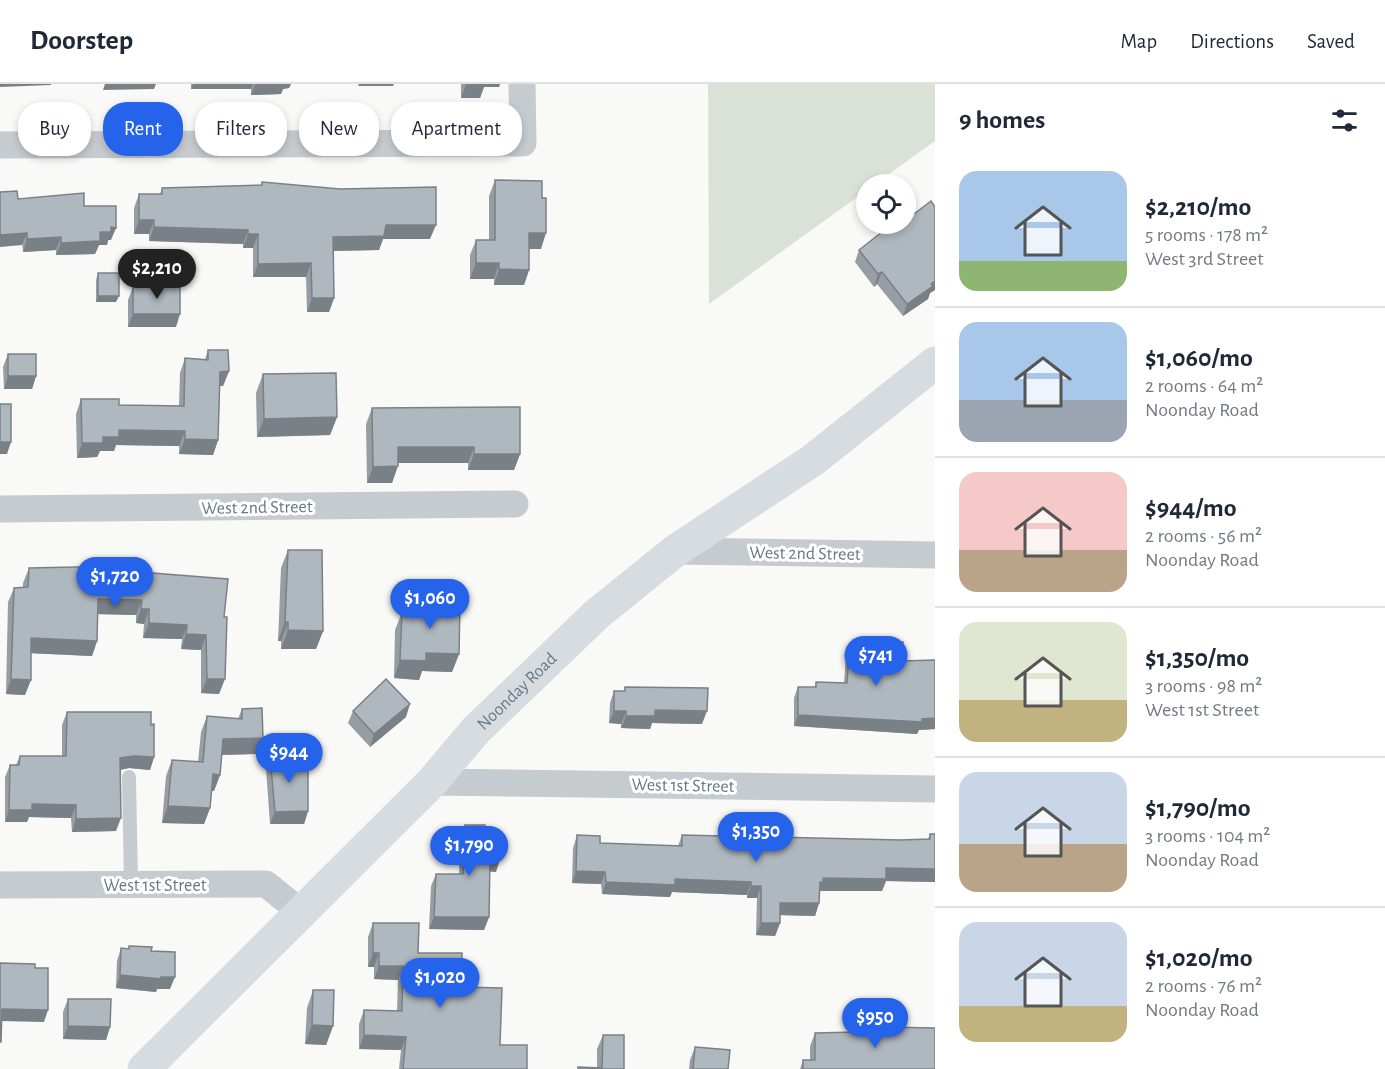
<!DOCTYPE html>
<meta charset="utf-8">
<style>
:root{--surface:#fff;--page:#f2f2f3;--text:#1f2937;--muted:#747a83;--line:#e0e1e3;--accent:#2563eb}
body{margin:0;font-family:"Alegreya Sans",sans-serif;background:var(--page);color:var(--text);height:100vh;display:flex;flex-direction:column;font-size:22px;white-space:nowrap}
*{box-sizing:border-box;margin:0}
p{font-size:20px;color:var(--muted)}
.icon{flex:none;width:33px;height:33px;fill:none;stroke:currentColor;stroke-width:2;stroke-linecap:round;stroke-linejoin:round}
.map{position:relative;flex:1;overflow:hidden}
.sheet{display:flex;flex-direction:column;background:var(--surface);width:450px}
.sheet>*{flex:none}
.banner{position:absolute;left:18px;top:18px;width:570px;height:54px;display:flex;gap:12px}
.tools{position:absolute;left:856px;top:90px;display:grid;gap:12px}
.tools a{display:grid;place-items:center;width:60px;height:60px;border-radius:50%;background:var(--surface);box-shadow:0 3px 9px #0003;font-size:30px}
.price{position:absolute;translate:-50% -51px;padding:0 14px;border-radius:21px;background:var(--accent);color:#fff;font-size:20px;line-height:39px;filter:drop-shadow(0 2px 3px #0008)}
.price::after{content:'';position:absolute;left:50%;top:36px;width:18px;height:14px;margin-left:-9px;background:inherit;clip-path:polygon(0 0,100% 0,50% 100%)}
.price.active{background:#222;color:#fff}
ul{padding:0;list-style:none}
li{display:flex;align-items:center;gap:18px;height:150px;padding:0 24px}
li+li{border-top:2px solid var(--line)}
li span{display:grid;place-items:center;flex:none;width:168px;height:120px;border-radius:18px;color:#555}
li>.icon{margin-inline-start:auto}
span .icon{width:72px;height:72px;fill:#fffc;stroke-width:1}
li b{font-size:26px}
h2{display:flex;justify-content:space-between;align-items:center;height:72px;padding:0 24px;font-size:26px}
.chip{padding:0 21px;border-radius:24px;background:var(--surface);box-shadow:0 3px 9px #0003;font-size:21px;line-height:54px}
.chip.active{background:var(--accent);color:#fff}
header{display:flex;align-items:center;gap:36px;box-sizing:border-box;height:84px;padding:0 30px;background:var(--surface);border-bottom:2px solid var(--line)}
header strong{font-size:28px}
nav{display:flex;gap:33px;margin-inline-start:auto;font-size:21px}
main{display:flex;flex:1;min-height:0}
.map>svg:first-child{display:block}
.green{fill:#dae2d7}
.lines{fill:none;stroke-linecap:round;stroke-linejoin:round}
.lane{stroke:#c6cbcf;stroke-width:14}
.street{stroke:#c6cbcf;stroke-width:27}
.secondary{stroke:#d6dce0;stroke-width:33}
.wall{fill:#969ea4}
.shaded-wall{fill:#7a8186}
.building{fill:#afb8bf;stroke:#7a8186;stroke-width:1.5}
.labels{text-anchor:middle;stroke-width:6;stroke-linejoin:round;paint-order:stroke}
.street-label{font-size:18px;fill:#65798b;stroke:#fff}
</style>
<header>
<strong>Doorstep</strong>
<nav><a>Map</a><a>Directions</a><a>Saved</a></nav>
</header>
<main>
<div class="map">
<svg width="935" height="985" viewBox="0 0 935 985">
<rect width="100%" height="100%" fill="#f9f9f7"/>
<polygon class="green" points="708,0 935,0 935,57 875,100 867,100 867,106 709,220"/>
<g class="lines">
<polyline class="lane" points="129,693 131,801"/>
<g class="street">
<polyline points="0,61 523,59 522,0"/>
<polyline points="0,425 515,420"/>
<polyline points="675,467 935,471"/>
<polyline points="432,698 935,705"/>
<polyline points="0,801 266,800 301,828"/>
</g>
<path class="secondary" id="s1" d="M144,985L432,698L476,646L597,530L675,467L813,376L935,279"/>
</g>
<g class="wall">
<polygon points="191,0 291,0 289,4 283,5 281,10 251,11 251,5 191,5"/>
<polygon points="461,0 500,0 499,3 484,3 480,14 461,14"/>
<polygon points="495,96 541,165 529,165 529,186 524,201 494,201 494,195 470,195 470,171 476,156 489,156 489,112"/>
<polygon points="262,98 430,155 383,155 379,166 333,167 334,214 329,228 307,228 306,193 253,193 253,164 243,164 243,160 149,157 149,150 134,150 134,124 139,110 160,110 162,104 261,101"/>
<polygon points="18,115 84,122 111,156 108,156 107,161 99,161 95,170 56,171 56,166 23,168"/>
<polygon points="935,123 935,206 930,209 928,215 903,232 877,200 874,203 855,178 859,166"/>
<polygon points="98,189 116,218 96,218 96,196"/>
<polygon points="133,203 176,243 128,243 128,216"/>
<polygon points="208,266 229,287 223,302 220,302 218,356 213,371 179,370 179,362 116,361 114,367 100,367 97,373 77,374 76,330 81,315 119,321 179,322 180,289 185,274 205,275"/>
<polygon points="8,270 36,292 32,305 4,305 3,283"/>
<polygon points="263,290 337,333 330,351 257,353 256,309"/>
<polygon points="372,324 520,370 514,386 468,386 468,379 398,379 392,399 367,399 366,340"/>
<polygon points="288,466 323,547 316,565 281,565 281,557 278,557 281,484"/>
<polygon points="29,484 114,486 224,533 219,610 201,609 201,566 181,565 182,555 143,554 144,540 136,539 136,531 98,530 97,557 92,572 31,569 25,611 6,610 8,518 14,504 23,503 23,499"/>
<polygon points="412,518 459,570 452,588 422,587 419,596 394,594 395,546 402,528 408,528"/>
<polygon points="850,559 902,577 935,576 935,645 919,646 917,650 794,642 794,614 798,603 815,603 816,598 844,599 846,571"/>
<polygon points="625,603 702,640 652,639 650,645 621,644 621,640 609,639 610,619 614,607 624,607"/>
<polygon points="242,625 263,654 257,670 222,671 220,691 214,707 211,707 210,724 204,740 162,739 166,692 172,676 198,678 201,648 207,632 238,635"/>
<polygon points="353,627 406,633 370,663 348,639"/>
<polygon points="67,628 151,641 154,673 150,686 129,684 120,686 116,747 72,748 71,734 29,733 27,738 5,738 5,693 10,681 16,681 20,672 62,672 62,641"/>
<polygon points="270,672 298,683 308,727 304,740 270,740 266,685"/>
<polygon points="465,741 485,747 496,788 489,787 489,833 484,846 429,845 431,802 436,790 459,790 460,753"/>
<polygon points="930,750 935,798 886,797 882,807 820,807 819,819 815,832 780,831 780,839 775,852 756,851 757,814 747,814 747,811 672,808 670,813 602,810 601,800 572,799 573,764 577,751 600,759 678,762 682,751 900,756 928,755"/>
<polygon points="373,839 418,869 461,903 500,961 527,985 399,985 401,966 359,965 359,940 364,926 397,927 398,896 374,895 374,883 368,883 368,853"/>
<polygon points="129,862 151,867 170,905 157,905 156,908 116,904 117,877 121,864 128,865"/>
<polygon points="313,906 333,942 326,961 305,960 307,924"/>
<polygon points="68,915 110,943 106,956 63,955 63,928"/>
<polygon points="856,939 935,985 800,985 803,976 810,976 810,962 815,949 853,948"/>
<polygon points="603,951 624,985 577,985 578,983 597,984 597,965"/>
<polygon points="695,963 728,985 689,985 690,976"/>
</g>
<g class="shaded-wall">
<polygon points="0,0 51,0 51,1 0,3"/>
<polygon points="105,0 156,0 154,5 103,6"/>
<polygon points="193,0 253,0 251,5 191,5"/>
<polygon points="255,0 291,0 289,4 283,5 281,10 251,11"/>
<polygon points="359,0 394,0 393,2 358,2"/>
<polygon points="466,0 500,0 499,3 484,3 480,14 461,14"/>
<polygon points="139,136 154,136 149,150 134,150"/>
<polygon points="386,141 436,141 430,155 383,155 379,166 328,167 333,153"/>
<polygon points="111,143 116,144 111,156 108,156 107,161 99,161 95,170 56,171 61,159 100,148"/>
<polygon points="154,143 248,146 243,160 149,157"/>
<polygon points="27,149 22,161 0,163 0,151"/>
<polygon points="529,149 546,149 541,165 524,165"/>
<polygon points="248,150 258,150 253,164 243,164"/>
<polygon points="61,153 56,166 23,168 27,155"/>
<polygon points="311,179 306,193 253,193 258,180"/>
<polygon points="476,179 499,179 494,195 470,195"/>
<polygon points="499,185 529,186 524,201 494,201"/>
<polygon points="882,188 877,200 874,203 878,190"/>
<polygon points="935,197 935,206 930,209 928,215 903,232 907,220"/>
<polygon points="98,212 119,212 116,218 96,218"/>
<polygon points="312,214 334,214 329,228 307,228"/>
<polygon points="133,230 180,230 176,243 128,243"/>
<polygon points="229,287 223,302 215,302 220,288"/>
<polygon points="8,292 36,292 32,305 4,305"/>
<polygon points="337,333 330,351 257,353 264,335"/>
<polygon points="119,346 185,347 179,362 116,361 114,367 100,367 97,373 77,374 82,359 103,353"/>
<polygon points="185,355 218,356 213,371 179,370"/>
<polygon points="0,358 11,358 7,370 0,370"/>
<polygon points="398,363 474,363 468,379 392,379"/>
<polygon points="474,370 520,370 514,386 468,386"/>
<polygon points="398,382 392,399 367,399 373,383"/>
<polygon points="98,515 142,516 136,531 93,530"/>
<polygon points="141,525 149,525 144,540 136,539"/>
<polygon points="285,538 288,538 281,557 278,557"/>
<polygon points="149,539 187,541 182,555 143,554"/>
<polygon points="288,546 323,547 316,565 281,565"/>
<polygon points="186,550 206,551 201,566 181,565"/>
<polygon points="31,554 97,557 92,572 26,569"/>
<polygon points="426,569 459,570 452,588 422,587 419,596 394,594 400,576"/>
<polygon points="11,595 31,596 25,611 6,610"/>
<polygon points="207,595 225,595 219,610 201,609"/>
<polygon points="410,620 406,633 370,663 374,650"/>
<polygon points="655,626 707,627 702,640 652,639 650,645 621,644 626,632"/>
<polygon points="614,627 626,627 621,640 609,639"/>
<polygon points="798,631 935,634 935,645 919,646 917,650 794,642"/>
<polygon points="263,654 257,670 217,671 223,655"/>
<polygon points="134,672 154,673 150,686 129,684 115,687 120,674"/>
<polygon points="213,690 220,691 214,707 207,707"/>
<polygon points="32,720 76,721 71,734 29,733 27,738 5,738 9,726"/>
<polygon points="168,722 210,724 204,740 162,739"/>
<polygon points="308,727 304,740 270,740 275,728"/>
<polygon points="121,734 116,747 72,748 76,735"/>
<polygon points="490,774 500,775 496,788 485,787"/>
<polygon points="886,784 935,785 935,798 886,797 882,807 820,807 820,798 823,794"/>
<polygon points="576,787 605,788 601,800 572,799"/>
<polygon points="675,795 751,798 747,811 672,808 670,813 602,810 606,798"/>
<polygon points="751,802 761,802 757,814 747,814"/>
<polygon points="780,819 819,819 815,832 776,831"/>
<polygon points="434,833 489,833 484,846 429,845"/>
<polygon points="761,839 780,839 775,852 756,851"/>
<polygon points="373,869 379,869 374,883 368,883"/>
<polygon points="379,882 403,882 398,896 374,895"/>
<polygon points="120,891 161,893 175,893 170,905 157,905 156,908 116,904"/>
<polygon points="2,925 48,926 44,938 0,937"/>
<polygon points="312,941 333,942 326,961 305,960"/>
<polygon points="68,942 110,943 106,956 63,955"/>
<polygon points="364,951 406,953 401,966 359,965"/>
</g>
<g class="building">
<polygon points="495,96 542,97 542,114 546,114 546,149 529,149 529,186 499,185 499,179 476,179 476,156 495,156"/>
<polygon points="262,98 340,105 436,103 436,141 386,141 384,152 333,153 334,214 312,214 311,179 258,180 258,150 248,150 248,146 154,143 154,136 139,136 139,110 162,110 162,104 262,101"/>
<polygon points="17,107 18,115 84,109 84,122 116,122 116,144 111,143 111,148 100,148 100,157 61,159 61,153 27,155 27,149 0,151 0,108"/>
<polygon points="931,117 935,123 935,197 931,200 933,202 907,220 882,188 878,190 859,166 887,144 890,148 902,140 906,140 906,136"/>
<rect x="98" y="189" width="21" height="23"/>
<rect x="133" y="203" width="47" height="27"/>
<polygon points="208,266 228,266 229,287 220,288 218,356 185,355 185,347 119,346 119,353 103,353 103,359 82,359 81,315 119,315 119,321 184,322 185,274 208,276"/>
<rect x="8" y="270" width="28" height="22"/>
<polygon points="336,289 337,333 264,335 263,290"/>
<rect x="0" y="320" width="11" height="38"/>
<polygon points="520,323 520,370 474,370 474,363 398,363 398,382 373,383 372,324"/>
<polygon points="288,466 322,466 323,547 288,546 288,538 285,538"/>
<polygon points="75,483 114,483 114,486 228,495 224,533 227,533 225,595 207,595 206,551 186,550 187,541 149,539 149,525 141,525 142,516 98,515 97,557 31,554 31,596 11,595 14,504 28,503 29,484"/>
<polygon points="412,518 460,519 459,570 426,569 426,577 400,576 402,528 412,528"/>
<polygon points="903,558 902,577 935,576 935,634 922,635 922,638 798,631 798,603 816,603 816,598 847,599 850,559"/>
<polygon points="386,595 410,620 374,650 353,627"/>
<polygon points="625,603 708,604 707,627 655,626 655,632 626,632 626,627 614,627 614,607 625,607"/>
<polygon points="262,624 263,654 223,655 220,691 213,690 210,724 168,722 172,676 203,678 207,632 242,635 242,625"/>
<polygon points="67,628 151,628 151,641 154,640 154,673 134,672 120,674 121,734 76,735 76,721 32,720 32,726 9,726 10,681 19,681 20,672 66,672"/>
<polygon points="270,672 298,672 298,683 308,683 308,727 275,728"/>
<polygon points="465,741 485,741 485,747 501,748 500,775 490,774 489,833 434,833 436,790 463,790"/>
<polygon points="930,750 935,750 935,785 886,784 886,795 823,794 823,798 820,798 819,819 780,819 780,839 761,839 761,802 751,802 751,798 675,795 675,801 606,798 605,788 576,787 577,751 600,752 600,759 682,762 682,751 900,756 930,755"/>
<polygon points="373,839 419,839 418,869 462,869 461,903 502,904 500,961 527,961 527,985 403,985 406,953 364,951 364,926 402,927 403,882 379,882 379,869 373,869"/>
<polygon points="129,862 152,863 151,867 175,868 175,893 161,893 161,895 120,891 121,864 129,865"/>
<polygon points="0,879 35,880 35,884 48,884 48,926 2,925 1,958 0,958"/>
<polygon points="313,906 334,906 333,942 312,941"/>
<polygon points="68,915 111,915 110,943 68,942"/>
<polygon points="856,939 885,943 935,944 935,985 803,985 803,976 815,976 815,949 856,948"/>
<polygon points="603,951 624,951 624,985 578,985 578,983 602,984"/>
<polygon points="695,963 730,966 728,985 693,985"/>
</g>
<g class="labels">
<g class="street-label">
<text transform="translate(257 423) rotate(-1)" y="6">West 2nd Street</text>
<text transform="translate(805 469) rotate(1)" y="6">West 2nd Street</text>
<text dy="6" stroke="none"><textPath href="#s1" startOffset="531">Noonday Road</textPath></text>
<text transform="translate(683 701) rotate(1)" y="6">West 1st Street</text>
<text x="155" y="807">West 1st Street</text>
</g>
</g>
</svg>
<div class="tools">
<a><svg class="icon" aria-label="locate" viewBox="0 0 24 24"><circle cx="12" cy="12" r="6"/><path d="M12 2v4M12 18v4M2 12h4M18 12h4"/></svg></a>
</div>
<b class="price active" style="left:157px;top:216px">$2,210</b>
<b class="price" style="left:115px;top:524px">$1,720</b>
<b class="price" style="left:430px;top:546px">$1,060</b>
<b class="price" style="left:876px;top:603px">$741</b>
<b class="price" style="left:289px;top:700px">$944</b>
<b class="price" style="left:756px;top:779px">$1,350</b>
<b class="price" style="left:469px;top:793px">$1,790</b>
<b class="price" style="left:440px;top:925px">$1,020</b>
<b class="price" style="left:875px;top:965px">$950</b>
<div class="banner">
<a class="chip">Buy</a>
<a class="chip active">Rent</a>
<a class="chip">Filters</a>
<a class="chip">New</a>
<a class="chip">Apartment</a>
</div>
</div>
<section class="sheet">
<h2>9 homes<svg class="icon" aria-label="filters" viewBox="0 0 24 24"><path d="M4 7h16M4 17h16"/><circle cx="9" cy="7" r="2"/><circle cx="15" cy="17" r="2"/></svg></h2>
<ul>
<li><span style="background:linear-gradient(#a9c7e8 75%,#8fb573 0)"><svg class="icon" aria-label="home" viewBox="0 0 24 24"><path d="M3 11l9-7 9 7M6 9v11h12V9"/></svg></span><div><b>$2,210/mo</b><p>5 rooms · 178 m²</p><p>West 3rd Street</p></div></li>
<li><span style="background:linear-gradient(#a9c7e8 65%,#9aa5b1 0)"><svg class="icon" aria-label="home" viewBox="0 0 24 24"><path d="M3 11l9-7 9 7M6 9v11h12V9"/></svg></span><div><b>$1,060/mo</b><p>2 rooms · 64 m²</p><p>Noonday Road</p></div></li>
<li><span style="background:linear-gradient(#f6c9c9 65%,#b9a48a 0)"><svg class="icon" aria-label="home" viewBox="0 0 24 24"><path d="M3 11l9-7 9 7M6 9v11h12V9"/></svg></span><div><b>$944/mo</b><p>2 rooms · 56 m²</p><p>Noonday Road</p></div></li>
<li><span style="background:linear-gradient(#dfe7d0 65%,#c2b280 0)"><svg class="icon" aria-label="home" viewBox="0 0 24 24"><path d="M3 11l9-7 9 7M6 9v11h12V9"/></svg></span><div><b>$1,350/mo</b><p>3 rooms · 98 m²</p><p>West 1st Street</p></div></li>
<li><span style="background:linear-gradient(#c9d6e8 60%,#b9a48a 0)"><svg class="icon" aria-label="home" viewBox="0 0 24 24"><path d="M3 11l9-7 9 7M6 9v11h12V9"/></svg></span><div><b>$1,790/mo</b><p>3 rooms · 104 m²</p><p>Noonday Road</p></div></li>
<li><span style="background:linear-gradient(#c9d6e8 70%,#c2b280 0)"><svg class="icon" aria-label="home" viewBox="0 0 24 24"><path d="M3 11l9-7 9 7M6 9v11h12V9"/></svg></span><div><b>$1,020/mo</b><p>2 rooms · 76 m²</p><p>Noonday Road</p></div></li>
</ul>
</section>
</main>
